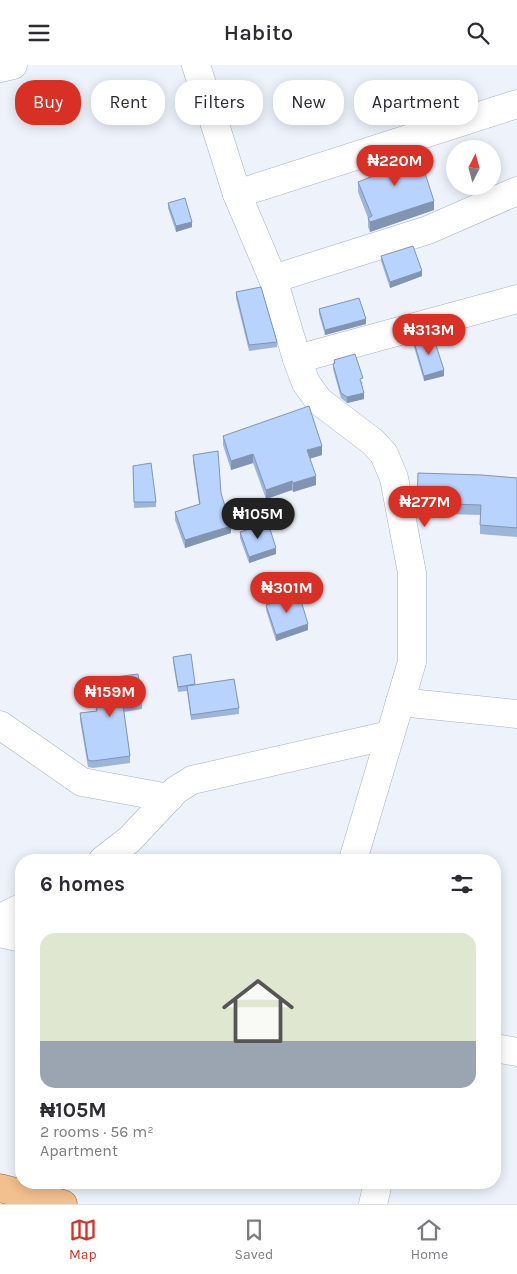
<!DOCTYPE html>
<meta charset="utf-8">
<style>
:root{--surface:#fff;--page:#f7f7f7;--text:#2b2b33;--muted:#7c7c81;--line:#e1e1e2;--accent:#d93025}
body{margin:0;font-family:Karla,sans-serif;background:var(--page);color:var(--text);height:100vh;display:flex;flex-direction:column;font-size:19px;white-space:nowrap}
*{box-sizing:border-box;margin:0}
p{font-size:16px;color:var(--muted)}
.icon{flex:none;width:28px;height:28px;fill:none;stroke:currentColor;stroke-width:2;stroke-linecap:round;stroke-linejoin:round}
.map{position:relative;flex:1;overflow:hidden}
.details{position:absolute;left:15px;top:789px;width:486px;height:335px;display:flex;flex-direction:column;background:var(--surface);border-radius:20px;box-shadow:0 2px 12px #0003}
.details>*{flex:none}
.hud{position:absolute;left:15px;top:15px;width:488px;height:45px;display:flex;gap:10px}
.needle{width:32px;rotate:6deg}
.buttons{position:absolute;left:446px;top:75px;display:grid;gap:10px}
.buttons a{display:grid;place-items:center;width:55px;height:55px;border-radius:50%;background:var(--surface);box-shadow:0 2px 12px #0003;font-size:25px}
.price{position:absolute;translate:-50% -42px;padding:0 11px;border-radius:18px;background:var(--accent);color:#fff;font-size:16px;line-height:32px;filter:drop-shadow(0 1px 2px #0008)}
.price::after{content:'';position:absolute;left:50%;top:30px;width:15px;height:11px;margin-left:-8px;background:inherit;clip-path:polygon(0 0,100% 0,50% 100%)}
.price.active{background:#222;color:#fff}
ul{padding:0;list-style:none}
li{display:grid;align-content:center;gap:10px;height:265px;padding:0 25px}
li+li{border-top:1px solid var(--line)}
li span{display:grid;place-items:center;height:155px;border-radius:15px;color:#555}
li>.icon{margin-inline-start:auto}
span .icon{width:90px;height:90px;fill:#fffc;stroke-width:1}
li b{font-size:21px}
h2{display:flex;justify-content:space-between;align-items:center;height:60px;padding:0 25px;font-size:21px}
.chip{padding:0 18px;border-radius:20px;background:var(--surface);box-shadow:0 2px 12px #0003;font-size:18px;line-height:45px}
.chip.active{background:var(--accent);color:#fff}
header{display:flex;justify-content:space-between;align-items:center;height:65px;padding:0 25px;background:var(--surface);font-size:22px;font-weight:600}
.dock{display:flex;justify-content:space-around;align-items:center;height:70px;border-top:1px solid var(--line);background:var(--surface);font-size:14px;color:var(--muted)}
.dock a{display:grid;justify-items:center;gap:2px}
.dock .active{color:var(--accent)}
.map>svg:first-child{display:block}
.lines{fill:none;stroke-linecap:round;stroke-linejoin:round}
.minor-casing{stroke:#a4b0c2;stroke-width:29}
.primary-casing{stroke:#9c6634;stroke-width:29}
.minor{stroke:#fff;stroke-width:28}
.primary{stroke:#f2bf8e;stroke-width:28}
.wall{fill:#9eb5da}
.shaded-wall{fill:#8194b1}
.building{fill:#b8d3fd;stroke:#8194b1}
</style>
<header><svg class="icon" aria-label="menu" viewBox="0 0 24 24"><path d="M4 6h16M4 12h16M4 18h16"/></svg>Habito<svg class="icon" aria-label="search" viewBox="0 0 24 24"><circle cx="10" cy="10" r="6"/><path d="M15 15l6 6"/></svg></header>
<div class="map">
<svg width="517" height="1139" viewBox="0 0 517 1139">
<rect width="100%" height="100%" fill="#eef3fb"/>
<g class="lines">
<g class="minor-casing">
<g id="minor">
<polyline points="196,0 237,129 273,214 297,294 306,318 319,336 373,377 384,389 394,413 412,508 412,597 353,795"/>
<polyline points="0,3 13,0"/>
<polyline points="237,129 517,39"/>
<polyline points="273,214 428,165 517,126"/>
<polyline points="297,294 517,234"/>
<polyline points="400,637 517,649"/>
<polyline points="0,660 82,717 169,733"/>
<polyline points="103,795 130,774 176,725 192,715 390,670"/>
<polyline points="0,853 21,843"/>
<polyline points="0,868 21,873"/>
<polyline points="495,983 517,987"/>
<polyline points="373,1139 378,1118"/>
</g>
</g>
<g class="primary-casing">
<polyline id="primary" points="0,1123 63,1139"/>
</g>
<use href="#minor" class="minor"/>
<use href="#primary" class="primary"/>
</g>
<g class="wall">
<polygon points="372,92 398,102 434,145 370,167 368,162 368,153 358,127 358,117 374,111 372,102"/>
<polygon points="168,138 192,162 176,167 168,143"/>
<polygon points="381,191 422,211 390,223 381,196"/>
<polygon points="236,227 277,277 277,282 249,286 236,233"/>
<polygon points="319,244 366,259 325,270 319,249"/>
<polygon points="414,277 444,311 424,316 414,282"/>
<polygon points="334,295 363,318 362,319 364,334 347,338 341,333 333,304"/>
<polygon points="223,371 322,390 310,394 316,420 293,427 292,425 266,434 253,398 231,405 223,380"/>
<polygon points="193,390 221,428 231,468 185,483 175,455 175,447 199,439 193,397"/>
<polygon points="133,401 156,437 156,442 134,443"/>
<polygon points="517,413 517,472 480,469 480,450 417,448 417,438"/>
<polygon points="240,467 276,489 249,498 240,473"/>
<polygon points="266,540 308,565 276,576 266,545"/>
<polygon points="173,592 195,620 239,643 239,649 191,655 187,626 178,627 173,597"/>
<polygon points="93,615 142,637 142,644 124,647 130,691 130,698 93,703 88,702 80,655 80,648 96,646 93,621"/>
</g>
<g class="shaded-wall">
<polygon points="434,136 434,145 370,167 370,157"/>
<polygon points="192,157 192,162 176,167 176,161"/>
<polygon points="422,206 422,211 390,223 390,217"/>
<polygon points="366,254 366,259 325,270 325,265"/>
<polygon points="444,305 444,311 424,316 424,311"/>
<polygon points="364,328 364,334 347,338 347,332"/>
<polygon points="322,381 322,390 307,394 307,385"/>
<polygon points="253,389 253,398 231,405 231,396"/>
<polygon points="316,411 316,420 293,427 293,418"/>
<polygon points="292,416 292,425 266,434 266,425"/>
<polygon points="231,461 231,468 185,483 185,475"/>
<polygon points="276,483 276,489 249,498 249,492"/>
<polygon points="308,559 308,565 276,576 276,570"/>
</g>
<g class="building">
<polygon points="394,85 398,102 420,93 434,136 370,157 368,153 372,151 358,117 376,110 372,92"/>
<polygon points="185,133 192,157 176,161 168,138"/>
<polygon points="413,181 422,206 390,217 381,191"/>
<polygon points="261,222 277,277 249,280 236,227"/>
<polygon points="359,233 366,254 325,265 319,244"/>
<polygon points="433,271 444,305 424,311 414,277"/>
<polygon points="355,289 363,313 360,314 364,328 347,332 341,328 333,299 335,298 334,295"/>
<polygon points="309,341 322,381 307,385 316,411 293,418 292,416 266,425 253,389 231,396 223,371"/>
<polygon points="218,386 221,428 231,461 185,475 175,447 200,439 193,390"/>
<polygon points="151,398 156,437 134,437 133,401"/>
<polygon points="418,408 482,410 517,413 517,463 480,460 481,440 417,438"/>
<polygon points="268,458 276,483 249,492 240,467"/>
<polygon points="299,529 308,559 276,570 266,540"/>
<polygon points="191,589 195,619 178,622 173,592"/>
<polygon points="138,609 142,637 123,640 130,691 93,696 88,695 80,648 97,646 93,615"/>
<polygon points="234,614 239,643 191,650 187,621"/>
</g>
</svg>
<div class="buttons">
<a><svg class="needle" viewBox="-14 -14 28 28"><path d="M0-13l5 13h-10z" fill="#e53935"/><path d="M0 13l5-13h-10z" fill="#7c7c81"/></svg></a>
</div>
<b class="price" style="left:395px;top:122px">₦220M</b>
<b class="price" style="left:429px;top:291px">₦313M</b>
<b class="price" style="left:425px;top:463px">₦277M</b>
<b class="price active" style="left:258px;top:475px">₦105M</b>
<b class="price" style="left:287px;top:549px">₦301M</b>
<b class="price" style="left:110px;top:653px">₦159M</b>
<div class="hud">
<a class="chip active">Buy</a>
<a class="chip">Rent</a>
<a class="chip">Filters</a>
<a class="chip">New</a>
<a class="chip">Apartment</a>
</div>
<section class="details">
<h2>6 homes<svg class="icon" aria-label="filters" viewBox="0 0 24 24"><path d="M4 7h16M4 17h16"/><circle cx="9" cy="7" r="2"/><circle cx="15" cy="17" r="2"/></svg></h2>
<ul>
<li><span style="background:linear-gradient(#dfe7d0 70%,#9aa5b1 0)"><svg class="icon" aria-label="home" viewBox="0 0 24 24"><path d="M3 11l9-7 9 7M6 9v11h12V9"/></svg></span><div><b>₦105M</b><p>2 rooms · 56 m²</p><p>Apartment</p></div></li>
</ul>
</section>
</div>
<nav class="dock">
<a class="active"><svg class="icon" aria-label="map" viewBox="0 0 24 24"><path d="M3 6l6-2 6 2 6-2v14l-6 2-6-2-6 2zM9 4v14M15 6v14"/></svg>Map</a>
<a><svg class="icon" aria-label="saved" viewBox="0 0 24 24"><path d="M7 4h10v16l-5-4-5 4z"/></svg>Saved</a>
<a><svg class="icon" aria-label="home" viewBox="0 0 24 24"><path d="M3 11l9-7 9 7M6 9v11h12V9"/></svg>Home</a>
</nav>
